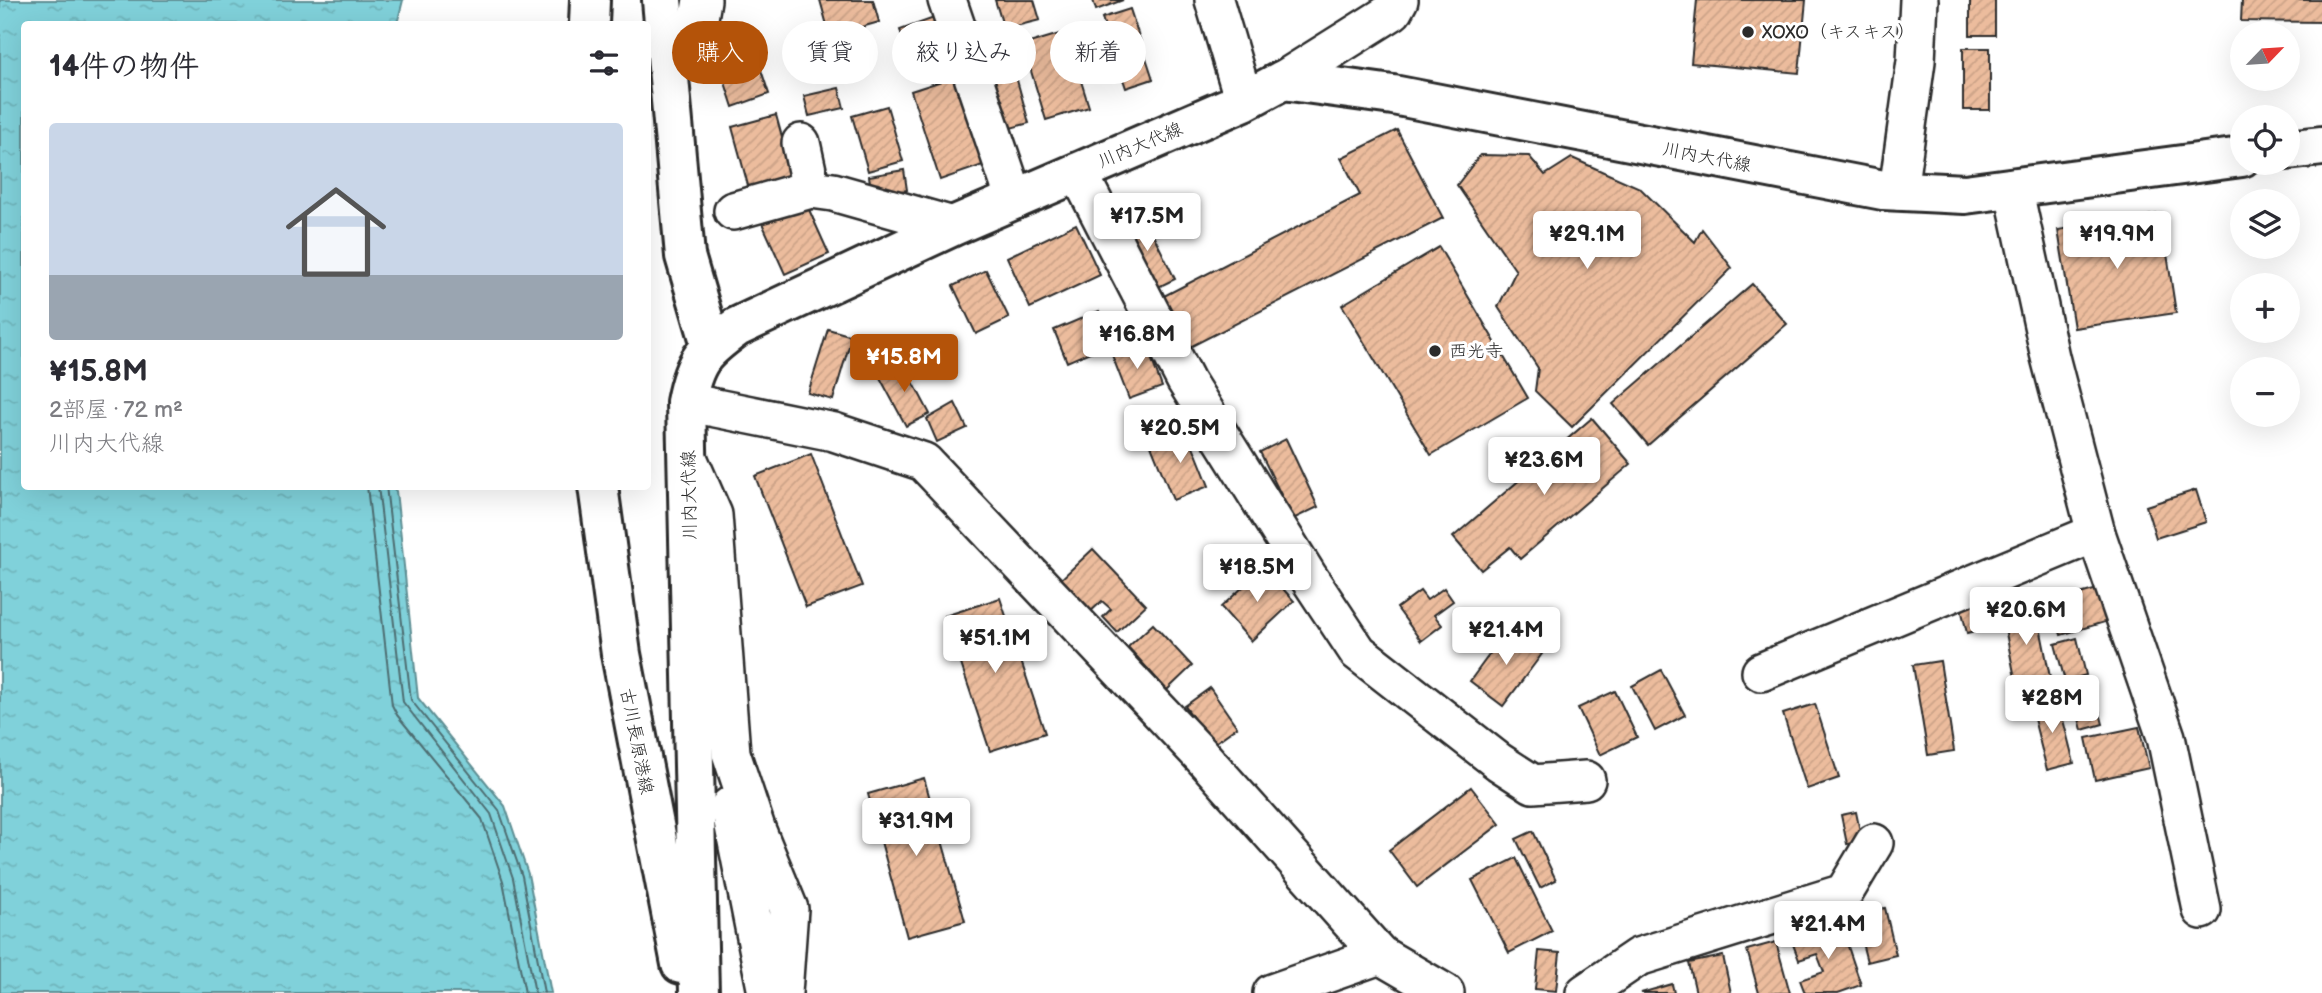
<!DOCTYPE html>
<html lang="ja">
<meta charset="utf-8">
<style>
:root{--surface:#fff;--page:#f7f7f7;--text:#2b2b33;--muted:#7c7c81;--line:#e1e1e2;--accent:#b45309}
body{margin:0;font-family:"Balsamiq Sans","Klee One",sans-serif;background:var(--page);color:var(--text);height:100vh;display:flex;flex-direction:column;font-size:26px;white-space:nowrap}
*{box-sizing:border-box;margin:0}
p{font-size:23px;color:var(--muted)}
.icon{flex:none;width:38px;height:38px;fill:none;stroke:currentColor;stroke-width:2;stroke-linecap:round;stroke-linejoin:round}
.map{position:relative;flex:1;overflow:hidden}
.details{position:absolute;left:21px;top:21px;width:630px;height:469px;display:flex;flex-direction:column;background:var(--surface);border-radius:7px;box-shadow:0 7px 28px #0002}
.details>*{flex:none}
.top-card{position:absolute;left:672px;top:21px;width:665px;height:63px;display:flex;gap:14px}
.needle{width:46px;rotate:65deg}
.buttons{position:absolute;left:2230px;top:21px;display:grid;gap:14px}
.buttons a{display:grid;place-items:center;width:70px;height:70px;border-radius:50%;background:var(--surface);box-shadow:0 7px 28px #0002;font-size:35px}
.price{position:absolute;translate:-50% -60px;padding:0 16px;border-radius:7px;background:#fff;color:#222;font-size:23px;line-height:46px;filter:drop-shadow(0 2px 4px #0008)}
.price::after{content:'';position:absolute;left:50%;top:42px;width:21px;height:16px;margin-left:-10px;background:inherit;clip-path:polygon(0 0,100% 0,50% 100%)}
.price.current{background:var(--accent);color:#fff}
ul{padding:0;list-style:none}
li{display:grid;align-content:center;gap:14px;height:371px;padding:0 28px}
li+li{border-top:2px solid var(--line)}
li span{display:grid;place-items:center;height:217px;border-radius:7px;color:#555}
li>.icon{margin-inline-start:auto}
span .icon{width:126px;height:126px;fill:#fffc;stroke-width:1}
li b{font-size:30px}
h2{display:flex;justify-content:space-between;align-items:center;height:84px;padding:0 28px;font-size:30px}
.chip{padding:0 24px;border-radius:32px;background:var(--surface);box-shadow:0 7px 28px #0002;font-size:24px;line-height:63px}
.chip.current{background:var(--accent);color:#fff}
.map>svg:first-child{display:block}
.water{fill:url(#water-ripples);stroke:#5e8f94;stroke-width:2}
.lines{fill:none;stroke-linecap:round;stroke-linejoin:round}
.shore{stroke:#4d6d71;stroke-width:2}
.building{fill:url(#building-hatch);stroke:#2b2b2b;stroke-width:2}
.minor-casing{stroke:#2b2b2b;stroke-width:42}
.major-casing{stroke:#2b2b2b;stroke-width:44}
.minor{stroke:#fff;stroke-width:37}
.major{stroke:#fff;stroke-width:38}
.poi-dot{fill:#2b2b2b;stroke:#fff;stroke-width:2.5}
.labels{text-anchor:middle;stroke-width:6;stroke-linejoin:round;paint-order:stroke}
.poi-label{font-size:18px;fill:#2b2b2b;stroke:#fff;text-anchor:start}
.street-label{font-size:18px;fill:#2b2b2b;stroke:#fff}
</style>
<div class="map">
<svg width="2322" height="993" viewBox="0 0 2322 993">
<defs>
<pattern id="water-ripples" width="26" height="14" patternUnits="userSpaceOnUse" patternTransform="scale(1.75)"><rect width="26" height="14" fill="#80d1da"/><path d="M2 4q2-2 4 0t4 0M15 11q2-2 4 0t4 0" fill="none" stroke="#6fb4bb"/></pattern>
<pattern id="building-hatch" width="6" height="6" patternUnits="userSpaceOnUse" patternTransform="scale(1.75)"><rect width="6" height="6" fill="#ecbc9d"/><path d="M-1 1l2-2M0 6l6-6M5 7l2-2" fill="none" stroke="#cba287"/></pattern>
</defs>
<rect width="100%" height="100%" fill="#fff"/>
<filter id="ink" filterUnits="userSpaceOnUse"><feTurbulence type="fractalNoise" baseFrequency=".0143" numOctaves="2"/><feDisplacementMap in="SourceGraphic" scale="14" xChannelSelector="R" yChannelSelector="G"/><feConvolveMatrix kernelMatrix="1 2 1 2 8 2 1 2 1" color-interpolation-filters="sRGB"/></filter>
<g filter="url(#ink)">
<polygon class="water" points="0,0 403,0 397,24 24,24 24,486 390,486 396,491 418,698 505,806 528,874 551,993 0,993"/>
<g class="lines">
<g class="shore">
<polyline points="367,486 392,705 397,715 482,819 503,881 525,993"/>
<polyline points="378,486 403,702 491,814 513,878 535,993"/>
<polyline points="386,486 411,700 499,810 522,876 544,993"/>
</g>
</g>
<g class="building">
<polygon points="820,0 873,0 879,22 830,36"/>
<polygon points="995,0 1034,0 1040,20 1004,29"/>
<polygon points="1093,0 1123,0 1096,10"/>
<polygon points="1697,0 1806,0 1799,73 1691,63"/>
<rect x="1970" y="0" width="25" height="35"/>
<polygon points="2242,0 2322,0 2322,22 2241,21"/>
<polygon points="1130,9 1153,79 1126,88 1102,18"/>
<polygon points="934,18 950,63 917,76 900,30"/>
<polygon points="1066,32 1089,107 1046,120 1023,45"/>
<polygon points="1008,48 1029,123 996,132 975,58"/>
<rect x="1963" y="48" width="27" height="62"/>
<polygon points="754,49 769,94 733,107 718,61"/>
<polygon points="844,56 846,70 813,77 811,63"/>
<polygon points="954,77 983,165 940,180 911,91"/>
<polygon points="839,88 844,108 809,116 804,96"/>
<polygon points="887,106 903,161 868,171 852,116"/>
<polygon points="776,115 793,177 749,189 732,127"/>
<polygon points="1397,130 1443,218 1188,348 1162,297 1360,195 1341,158"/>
<polygon points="1480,155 1529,156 1545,175 1572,158 1640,188 1695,242 1702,229 1732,268 1572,427 1535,391 1538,368 1498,307 1516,271 1457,185"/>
<polygon points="904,170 907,190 872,196 869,176"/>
<polygon points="806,203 829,254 785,274 762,223"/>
<polygon points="1143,214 1175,279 1150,291 1119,226"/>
<polygon points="2161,214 2176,313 2074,328 2058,230"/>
<polygon points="1076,224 1100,275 1030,308 1007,257"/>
<polygon points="1439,247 1528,398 1431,455 1342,305"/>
<polygon points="986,270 1009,318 976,334 953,286"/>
<polygon points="1752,284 1787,324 1648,445 1613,404"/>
<polygon points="1099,311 1113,342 1067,362 1054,330"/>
<polygon points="828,329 852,336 833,400 808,393"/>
<polygon points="1145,342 1162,387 1129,399 1112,355"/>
<polygon points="902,361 930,414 906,426 878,374"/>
<polygon points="955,403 967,428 937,442 927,419"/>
<polygon points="1592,418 1631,464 1520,559 1510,547 1481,570 1453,537"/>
<polygon points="1187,431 1209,486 1173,500 1151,445"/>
<polygon points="1286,439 1318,507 1293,519 1260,452"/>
<polygon points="811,454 862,586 806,607 755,476"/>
<polygon points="2196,490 2206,522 2156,538 2146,506"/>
<polygon points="1093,549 1146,605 1117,632 1103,617 1111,609 1102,601 1089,613 1059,581"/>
<polygon points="1264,568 1294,601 1251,641 1221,607"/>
<polygon points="1444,588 1453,601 1434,615 1442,625 1421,641 1397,608 1420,591 1427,600"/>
<polygon points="2101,588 2111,620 2061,635 2052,602"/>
<polygon points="1000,598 1045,733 990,751 945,616"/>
<polygon points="1990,602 1996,626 1967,633 1961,608"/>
<polygon points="2035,602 2052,687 2018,693 2001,608"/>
<polygon points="1153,624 1192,666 1167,690 1128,647"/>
<polygon points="1508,629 1542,654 1503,706 1470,681"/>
<polygon points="2077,638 2086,675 2065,681 2055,644"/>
<polygon points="1940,661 1954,751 1928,755 1913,665"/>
<polygon points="1661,670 1685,715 1655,731 1632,686"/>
<polygon points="2092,683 2103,724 2082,730 2071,688"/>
<polygon points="1210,688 1237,727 1212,745 1185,706"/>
<polygon points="1615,691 1637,737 1600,755 1578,708"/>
<polygon points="2058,700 2074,763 2047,770 2031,707"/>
<polygon points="1815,704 1839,778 1807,789 1783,714"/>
<polygon points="2139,727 2149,768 2095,780 2086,738"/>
<polygon points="924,778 965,921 907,937 868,794"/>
<polygon points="1471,787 1500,824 1417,887 1389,850"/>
<polygon points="1856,812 1862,841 1847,844 1841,815"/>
<polygon points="1533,831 1556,880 1540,888 1516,839"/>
<polygon points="1516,858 1552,931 1509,953 1472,880"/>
<polygon points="1885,908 1896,955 1867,962 1855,915"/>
<polygon points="1840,923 1861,985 1838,993 1805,993 1800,980 1824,972 1817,954 1799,960 1791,939"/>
<polygon points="1776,942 1790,993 1759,993 1747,950"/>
<polygon points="1539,951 1560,953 1556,991 1535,989"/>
<polygon points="1723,956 1731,993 1696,993 1689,963"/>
<polygon points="1672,984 1674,993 1641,993"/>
</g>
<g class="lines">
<g class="minor-casing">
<g id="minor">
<polyline points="947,0 1015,200"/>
<polyline points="1214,0 1244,101"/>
<polyline points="669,71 695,43 702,0"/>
<polyline points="1283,80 1393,11 1399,0"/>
<polyline points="801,143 811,189 833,192 953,226"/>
<polyline points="1078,172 1186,381 1309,578 1358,652 1499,762 1533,784 1586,780"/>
<polyline points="2013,187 2050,357 2096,533 2166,737 2202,910"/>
<polyline points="1898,191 1916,61 1919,0"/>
<polyline points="733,211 811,189"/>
<polyline points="686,402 834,432 924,462 1200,754 1380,955 1445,993"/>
<polyline points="688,458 713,515 731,753 757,831 789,909 783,993"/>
<polyline points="1761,672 2096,533"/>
<polyline points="730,806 767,993"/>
<polyline points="1272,993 1380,955"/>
<polyline points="1585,993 1638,957 1844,893 1874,843"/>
</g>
</g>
<g class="major-casing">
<g id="major">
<polyline points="662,0 685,256 711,345"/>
<polyline points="589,24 590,0"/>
<polyline points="2287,150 2322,146"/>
<polyline points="598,486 621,654 681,964"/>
<path d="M699,993L686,402C694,360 703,352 737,327L953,226L1244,101L1283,80L1393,95L1883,190L1965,194L2242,157"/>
</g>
</g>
<use href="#minor" class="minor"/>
<use href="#major" class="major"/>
</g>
</g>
<g class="poi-dot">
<circle cx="1748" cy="32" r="7"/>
<circle cx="1435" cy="351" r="7"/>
</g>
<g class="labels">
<g class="poi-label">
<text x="1762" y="38">XOXO（キスキス）</text>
<text x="1449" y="357">西光寺</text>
</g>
<g class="street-label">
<text transform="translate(1140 145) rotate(-23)" y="6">川内大代線</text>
<text transform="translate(1707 157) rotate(11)" y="6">川内大代線</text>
<text transform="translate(689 495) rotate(-91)" y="6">川内大代線</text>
<text transform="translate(637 741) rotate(79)" y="6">古川長原港線</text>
</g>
</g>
</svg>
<div class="buttons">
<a><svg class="needle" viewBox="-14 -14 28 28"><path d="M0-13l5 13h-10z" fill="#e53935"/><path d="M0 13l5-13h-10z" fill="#7c7c81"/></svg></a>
<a><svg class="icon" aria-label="locate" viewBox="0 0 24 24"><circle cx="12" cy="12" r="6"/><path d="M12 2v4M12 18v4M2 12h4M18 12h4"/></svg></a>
<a><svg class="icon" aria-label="layers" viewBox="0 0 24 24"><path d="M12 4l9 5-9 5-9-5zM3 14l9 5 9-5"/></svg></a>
<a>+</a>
<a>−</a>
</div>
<b class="price" style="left:1147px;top:253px">¥17.5M</b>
<b class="price" style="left:1587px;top:271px">¥29.1M</b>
<b class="price" style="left:2117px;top:271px">¥19.9M</b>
<b class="price" style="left:1137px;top:371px">¥16.8M</b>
<b class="price current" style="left:904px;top:394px">¥15.8M</b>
<b class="price" style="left:1180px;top:465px">¥20.5M</b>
<b class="price" style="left:1544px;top:497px">¥23.6M</b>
<b class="price" style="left:1257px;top:604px">¥18.5M</b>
<b class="price" style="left:2026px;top:647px">¥20.6M</b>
<b class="price" style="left:1506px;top:667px">¥21.4M</b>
<b class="price" style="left:995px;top:675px">¥51.1M</b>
<b class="price" style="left:2052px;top:735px">¥28M</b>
<b class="price" style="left:916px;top:858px">¥31.9M</b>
<b class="price" style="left:1828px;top:961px">¥21.4M</b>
<div class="top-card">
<a class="chip current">購入</a>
<a class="chip">賃貸</a>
<a class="chip">絞り込み</a>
<a class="chip">新着</a>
</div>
<section class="details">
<h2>14件の物件<svg class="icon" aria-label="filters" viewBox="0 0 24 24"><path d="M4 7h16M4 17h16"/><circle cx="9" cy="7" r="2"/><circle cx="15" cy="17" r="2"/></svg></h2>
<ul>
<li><span style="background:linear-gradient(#c9d6e8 70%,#9aa5b1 0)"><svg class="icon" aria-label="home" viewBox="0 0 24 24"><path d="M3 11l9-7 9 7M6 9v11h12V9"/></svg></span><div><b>¥15.8M</b><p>2部屋 · 72 m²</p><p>川内大代線</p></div></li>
</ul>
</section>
</div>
